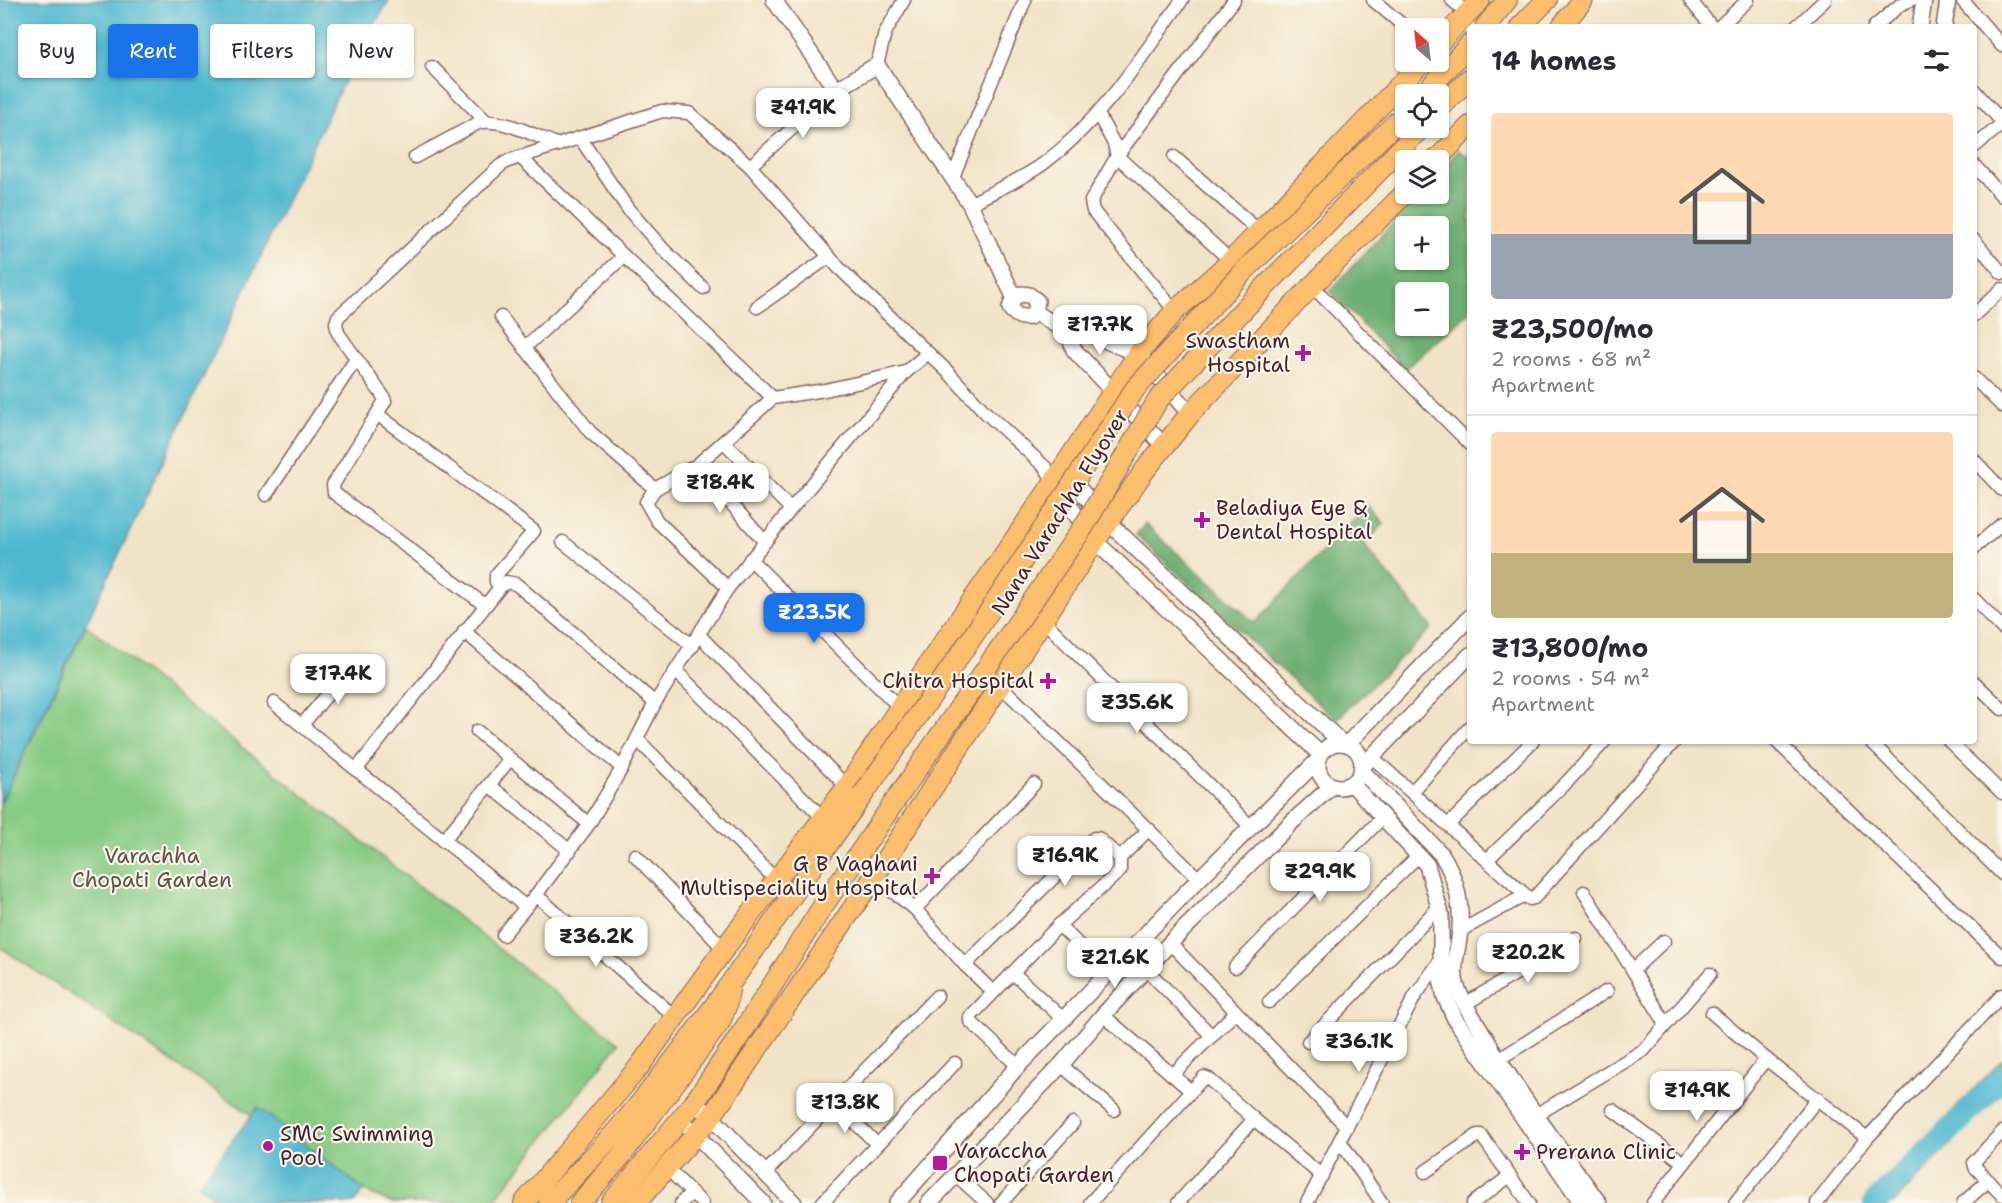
<!DOCTYPE html>
<meta charset="utf-8">
<style>
:root{--surface:#fff;--page:#f2f2f3;--text:#2b2b33;--muted:#7c7c81;--line:#e1e1e2;--accent:#1a73e8}
body{margin:0;font-family:"Shantell Sans",sans-serif;background:var(--page);color:var(--text);height:100vh;display:flex;flex-direction:column;font-size:22px;white-space:nowrap}
*{box-sizing:border-box;margin:0}
p{font-size:20px;color:var(--muted)}
.icon{flex:none;width:33px;height:33px;fill:none;stroke:currentColor;stroke-width:2;stroke-linecap:round;stroke-linejoin:round}
.map{position:relative;flex:1;overflow:hidden}
.side{position:absolute;left:1467px;top:24px;width:510px;height:720px;display:flex;flex-direction:column;background:var(--surface);border-radius:6px;box-shadow:0 2px 4px #0004}
.side>*{flex:none}
.hud{position:absolute;left:18px;top:24px;width:570px;height:54px;display:flex;gap:12px}
.needle{width:39px;rotate:332deg}
.tools{position:absolute;left:1395px;top:18px;display:grid;gap:12px}
.tools a{display:grid;place-items:center;width:54px;height:54px;border-radius:6px;background:var(--surface);box-shadow:0 2px 4px #0004;font-size:30px}
.price{position:absolute;translate:-50% -51px;padding:0 14px;border-radius:12px;background:#fff;color:#222;font-size:20px;line-height:39px;filter:drop-shadow(0 2px 3px #0008)}
.price::after{content:'';position:absolute;left:50%;top:36px;width:18px;height:14px;margin-left:-9px;background:inherit;clip-path:polygon(0 0,100% 0,50% 100%)}
.price.on{background:var(--accent);color:#fff}
ul{padding:0;list-style:none}
li{display:grid;align-content:center;gap:12px;height:318px;padding:0 24px}
li+li{border-top:2px solid var(--line)}
li span{display:grid;place-items:center;height:186px;border-radius:6px;color:#555}
li>.icon{margin-inline-start:auto}
span .icon{width:108px;height:108px;fill:#fffc;stroke-width:1}
li b{font-size:26px}
h2{display:flex;justify-content:space-between;align-items:center;height:72px;padding:0 24px;font-size:26px}
.chip{padding:0 21px;border-radius:6px;background:var(--surface);box-shadow:0 2px 4px #0004;font-size:21px;line-height:54px}
.chip.on{background:var(--accent);color:#fff}
.map>svg:first-child{display:block}
.green{fill:#88cb85;stroke:#697558;stroke-width:1.5}
.forest{fill:#6eaf72;stroke:#5c674e;stroke-width:1.5;fill-rule:evenodd}
.water{fill:#50b8cf;stroke:#4d6c7d;stroke-width:1.5}
.lines{fill:none;stroke-linecap:round;stroke-linejoin:round}
.river{stroke:#50b8cf;stroke-width:24}
.minor-casing{stroke:#846461;stroke-width:15}
.tertiary-casing{stroke:#846461;stroke-width:18}
.primary-casing{stroke:#846461;stroke-width:22}
.minor{stroke:#fff;stroke-width:12}
.tertiary{stroke:#fff;stroke-width:15}
.primary{stroke:#fbbd6e;stroke-width:20}
.primary-bridge-casing{stroke:#846461;stroke-width:22;stroke-linecap:butt}
.primary-bridge{stroke:#fbbd6e;stroke-width:20}
.poi-dot{fill:#b5179e;stroke:#fbf7ec;stroke-width:2}
.labels{text-anchor:middle;stroke-width:4.5;stroke-linejoin:round;paint-order:stroke}
.poi-label{font-size:21px;fill:#4a1f2b;stroke:#fbf7ec;text-anchor:start}
.street-label{font-size:21px;fill:#4a1f2b;stroke:#fbf7ec}
.park-label{font-size:21px;fill:#5d5346;stroke:#fbf7ec}
</style>
<div class="map">
<svg width="2002" height="1203" viewBox="0 0 2002 1203">
<rect width="100%" height="100%" fill="#fbf7ec"/>
<filter id="ink" filterUnits="userSpaceOnUse"><feTurbulence type="fractalNoise" baseFrequency=".0167" numOctaves="2"/><feDisplacementMap in="SourceGraphic" scale="12" xChannelSelector="R" yChannelSelector="G"/><feConvolveMatrix kernelMatrix="1 2 1 2 8 2 1 2 1" color-interpolation-filters="sRGB"/></filter>
<filter id="wash" filterUnits="userSpaceOnUse"><feTurbulence type="fractalNoise" baseFrequency=".008" numOctaves="4" result="noise"/><feDisplacementMap in="SourceGraphic" scale="24" xChannelSelector="R" yChannelSelector="G"/><feGaussianBlur stdDeviation="1.35" result="paint"/><feColorMatrix in="noise" values="0 0 0 0 0 0 0 0 0 0 0 0 0 0 0 0 0 1.4 0 .05"/><feComposite in="paint" operator="in"/></filter>
<g filter="url(#wash)">
<rect width="100%" height="100%" fill="#f1e3c6"/>
<polygon class="green" points="86,625 619,1043 492,1203 391,1203 364,1190 0,947 0,804"/>
<g class="forest">
<path d="M1459,150L1470,158V312L1405,369L1330,291L1419,194H1438L1439,172ZM1406,226H1438V260H1406ZM1406,292H1438V326H1406Z"/>
<polygon points="1367,505 1384,523 1364,545 1432,628 1336,720 1136,535 1145,524 1255,623"/>
<polygon points="2002,1060 2002,1091 1894,1203 1869,1203 1891,1174"/>
</g>
<g class="water">
<polygon points="0,0 389,0 356,56 0,804"/>
<polygon points="258,1107 364,1190 354,1203 222,1203 198,1185"/>
</g>
<g class="lines">
<polyline class="river" points="1875,1203 2002,1078"/>
</g>
</g>
<g filter="url(#ink)">
<g class="lines">
<g class="minor-casing">
<g id="minor">
<polyline points="1373,0 1406,28"/>
<polyline points="1452,0 1468,14"/>
<polyline points="1690,0 1712,27"/>
<polyline points="1962,0 2002,46"/>
<polyline points="1719,27 1748,0"/>
<polyline points="1796,27 1825,0"/>
<polyline points="1874,27 1901,4 1911,0"/>
<polyline points="877,65 885,33 904,0"/>
<polyline points="432,67 486,121"/>
<polyline points="1974,90 2002,122"/>
<polyline points="1098,114 1114,144 1117,156 1231,261"/>
<polyline points="580,138 628,209 663,249 703,288"/>
<polyline points="1974,147 2002,124"/>
<path d="M415,157L478,123C502,117 535,136 559,145"/>
<polyline points="520,157 773,398"/>
<polyline points="1174,157 1259,231"/>
<polyline points="1974,165 2002,196"/>
<polyline points="750,166 836,90"/>
<polyline points="953,177 1025,0"/>
<path d="M970,204C993,191 1021,180 1043,164C1101,121 1140,59 1182,0"/>
<polyline points="1974,240 2002,273"/>
<polyline points="1312,286 1470,444"/>
<polyline points="757,307 829,257"/>
<polyline points="1175,311 1093,211 1091,201 1117,156 1234,0"/>
<polyline points="1974,315 2002,289"/>
<polyline points="501,317 590,432 655,489 697,465 773,398 825,390 906,372"/>
<polyline points="524,348 623,257"/>
<polyline points="1974,378 2002,406"/>
<polyline points="377,414 534,531 496,575 496,582 500,587"/>
<polyline points="724,442 791,509"/>
<polyline points="1974,460 2002,490"/>
<polyline points="697,465 765,542"/>
<polyline points="655,489 646,502 657,521 728,588"/>
<polyline points="266,495 356,359"/>
<polyline points="563,542 693,646"/>
<polyline points="1974,548 2002,524"/>
<polyline points="750,559 900,708"/>
<polyline points="1974,599 2002,628"/>
<polyline points="485,605 334,493 333,485 385,401 383,396 338,333 336,323 338,317 500,166 508,161 662,111 689,113 750,166 839,268 948,372 986,413 1046,468 1054,483"/>
<polyline points="1043,620 1251,827"/>
<polyline points="464,631 622,768"/>
<polyline points="699,635 847,787"/>
<polyline points="676,671 828,823"/>
<polyline points="1974,682 2002,709"/>
<polyline points="1000,685 1199,879"/>
<polyline points="274,703 526,907"/>
<polyline points="302,725 352,665"/>
<polyline points="477,731 589,824"/>
<polyline points="637,739 776,880"/>
<polyline points="1776,741 2002,957"/>
<polyline points="1870,741 2002,874"/>
<polyline points="1949,741 2002,793"/>
<polyline points="1372,757 1530,899 1534,898 1675,741"/>
<polyline points="356,770 501,586 506,582 516,584 655,703"/>
<polyline points="489,785 570,851"/>
<polyline points="1412,792 1470,727"/>
<polyline points="1448,825 1533,741"/>
<polyline points="443,841 510,759"/>
<polyline points="635,855 724,949"/>
<polyline points="1487,860 1566,783 1605,741"/>
<polyline points="874,877 915,909 965,965 993,992"/>
<polyline points="1584,892 1666,1024"/>
<polyline points="536,895 676,1018"/>
<polyline points="915,909 1034,784"/>
<polyline points="1059,925 1107,973"/>
<polyline points="1460,931 1524,896"/>
<polyline points="503,935 536,895 589,824 622,768 655,703 728,588 791,509 906,372 928,353"/>
<polyline points="1170,943 1347,1127"/>
<polyline points="965,965 1094,838 1098,838 1120,858 1149,829"/>
<polyline points="1235,967 1383,817"/>
<polyline points="1146,969 1212,1036"/>
<polyline points="1633,970 1664,941"/>
<polyline points="1013,973 1063,1019"/>
<polyline points="1269,1002 1418,856"/>
<polyline points="1465,1004 1576,938"/>
<polyline points="1712,1013 1766,1059 1867,1138"/>
<polyline points="1103,1015 1191,1091"/>
<polyline points="1308,1042 1439,907"/>
<polyline points="1498,1060 1607,991"/>
<polyline points="1061,1065 1114,1110"/>
<polyline points="1018,1066 970,1021 970,1017 1059,925 1120,871 1120,858"/>
<polyline points="1172,1075 1236,1012"/>
<polyline points="834,1102 877,1144"/>
<polyline points="1613,1110 1684,1163"/>
<polyline points="1536,1115 1644,1050 1710,974"/>
<polyline points="2002,1132 1974,1162 1975,1167 2002,1195"/>
<polyline points="1340,1141 1382,1203"/>
<polyline points="667,1168 702,1203"/>
<polyline points="1425,1172 1478,1135 1481,1135 1529,1203"/>
<polyline points="765,1173 937,996"/>
<polyline points="956,1175 987,1203"/>
<polyline points="681,1203 691,1193"/>
<polyline points="822,1203 955,1063"/>
<polyline points="1001,1203 1073,1123"/>
<polyline points="1090,1203 1204,1077 1209,1079 1254,1119 1322,1176"/>
<polyline points="1178,1203 1254,1119"/>
<polyline points="1307,1203 1415,996 1440,961"/>
<polyline points="1473,1203 1510,1176"/>
<polyline points="1653,1203 1766,1059"/>
<polyline points="1735,1203 1818,1098"/>
<polyline points="1817,1203 1867,1138 2002,995"/>
<polyline points="1963,1203 1988,1181"/>
</g>
</g>
<g class="tertiary-casing">
<g id="tertiary">
<polyline points="774,0 836,90 877,65 970,204 1014,297"/>
<polyline points="1920,27 1924,0"/>
<polyline points="1944,27 1948,0"/>
<path d="M1021,294L1029,295L1037,301L1035,312L1030,317C1021,318 1015,316 1010,308L1014,297Z"/>
<polyline points="1035,312 1068,333 1087,333 1138,354 1190,414"/>
<polyline points="1068,333 1074,350 1164,446"/>
<polyline points="1068,476 1108,522 1342,743"/>
<polyline points="1059,491 1095,541 1320,754"/>
<circle cx="1340" cy="765" r="22"/>
<polyline points="1347,744 1470,617"/>
<polyline points="1362,767 1470,655"/>
<path d="M1363,772L1442,855C1458,881 1463,909 1459,939C1457,953 1452,969 1456,984C1461,1001 1473,1017 1482,1032C1517,1092 1559,1147 1599,1203"/>
<polyline points="1352,784 1427,865 1441,914 1441,979 1445,997 1455,1019 1582,1203"/>
<polyline points="694,1103 711,1117 794,1203"/>
<polyline points="689,1128 763,1203"/>
<polyline points="897,1203 1018,1066 1199,879 1318,760"/>
<polyline points="929,1203 1061,1065 1103,1015 1170,943 1293,821 1332,786"/>
</g>
</g>
<g class="primary-casing">
<g id="primary">
<polyline points="1485,27 1507,0"/>
<polyline points="1520,27 1547,0"/>
<polyline points="1561,27 1583,0"/>
<polyline points="1438,44 1480,0"/>
<polyline points="1424,94 1470,44"/>
<polyline points="1438,110 1470,78"/>
<polyline points="1436,160 1470,126"/>
<polyline points="524,1203 639,1067 724,949 847,787 936,653 1046,494 1138,354 1175,311 1231,261 1422,62"/>
<path d="M549,1203C577,1173 606,1144 632,1113C715,1012 786,902 862,796"/>
<polyline points="580,1203 621,1156 720,1022 726,1007 729,991"/>
<polyline points="611,1203 694,1103 745,1028 823,906"/>
<polyline points="636,1203 711,1117 874,877 1095,541 1145,470 1190,414 1312,286 1406,192"/>
</g>
</g>
<use href="#minor" class="minor"/>
<use href="#tertiary" class="tertiary"/>
<use href="#primary" class="primary"/>
<g class="primary-bridge-casing">
<g id="primary-bridge">
<polyline points="862,796 971,639 1135,389 1242,273 1406,113"/>
<polyline points="823,906 1084,526 1158,400 1263,289 1421,128"/>
</g>
</g>
<use href="#primary-bridge" class="primary-bridge"/>
</g>
</g>
<g class="poi-dot">
<path d="M1300 344h6v6h6v6h-6v6h-6v-6h-6v-6h6z"/>
<path d="M1199 511h6v6h6v6h-6v6h-6v-6h-6v-6h6z"/>
<path d="M1045 672h6v6h6v6h-6v6h-6v-6h-6v-6h6z"/>
<path d="M929 867h6v6h6v6h-6v6h-6v-6h-6v-6h6z"/>
<circle cx="268" cy="1146" r="6"/>
<path d="M1519 1143h6v6h6v6h-6v6h-6v-6h-6v-6h6z"/>
<rect x="932" y="1155" width="16" height="16" rx="3"/>
</g>
<g class="labels">
<g class="poi-label">
<text x="1290" y="348" text-anchor="end">Swastham<tspan x="1290" dy="24">Hospital</tspan></text>
<text x="1216" y="515">Beladiya Eye &amp;<tspan x="1216" dy="24">Dental Hospital</tspan></text>
<text x="1034" y="688" text-anchor="end">Chitra Hospital</text>
<text x="918" y="871" text-anchor="end">G B Vaghani<tspan x="918" dy="24">Multispeciality Hospital</tspan></text>
<text x="280" y="1141">SMC Swimming<tspan x="280" dy="24">Pool</tspan></text>
<text x="954" y="1158">Varaccha<tspan x="954" dy="24">Chopati Garden</tspan></text>
<text x="1536" y="1159">Prerana Clinic</text>
</g>
<g class="street-label">
<text transform="translate(1060 512) rotate(-58)" y="7">Nana Varachha Flyover</text>
</g>
<g class="park-label">
<text x="152" y="863">Varachha<tspan x="152" dy="24">Chopati Garden</tspan></text>
</g>
</g>
</svg>
<div class="tools">
<a><svg class="needle" viewBox="-14 -14 28 28"><path d="M0-13l5 13h-10z" fill="#e53935"/><path d="M0 13l5-13h-10z" fill="#7c7c81"/></svg></a>
<a><svg class="icon" aria-label="locate" viewBox="0 0 24 24"><circle cx="12" cy="12" r="6"/><path d="M12 2v4M12 18v4M2 12h4M18 12h4"/></svg></a>
<a><svg class="icon" aria-label="layers" viewBox="0 0 24 24"><path d="M12 4l9 5-9 5-9-5zM3 14l9 5 9-5"/></svg></a>
<a>+</a>
<a>−</a>
</div>
<b class="price" style="left:803px;top:139px">₹41.9K</b>
<b class="price" style="left:1100px;top:356px">₹17.7K</b>
<b class="price" style="left:720px;top:514px">₹18.4K</b>
<b class="price on" style="left:814px;top:644px">₹23.5K</b>
<b class="price" style="left:338px;top:705px">₹17.4K</b>
<b class="price" style="left:1137px;top:734px">₹35.6K</b>
<b class="price" style="left:1065px;top:887px">₹16.9K</b>
<b class="price" style="left:1320px;top:903px">₹29.9K</b>
<b class="price" style="left:596px;top:968px">₹36.2K</b>
<b class="price" style="left:1528px;top:984px">₹20.2K</b>
<b class="price" style="left:1115px;top:989px">₹21.6K</b>
<b class="price" style="left:1359px;top:1073px">₹36.1K</b>
<b class="price" style="left:1697px;top:1122px">₹14.9K</b>
<b class="price" style="left:845px;top:1134px">₹13.8K</b>
<div class="hud">
<a class="chip">Buy</a>
<a class="chip on">Rent</a>
<a class="chip">Filters</a>
<a class="chip">New</a>
</div>
<section class="side">
<h2>14 homes<svg class="icon" aria-label="filters" viewBox="0 0 24 24"><path d="M4 7h16M4 17h16"/><circle cx="9" cy="7" r="2"/><circle cx="15" cy="17" r="2"/></svg></h2>
<ul>
<li><span style="background:linear-gradient(#ffd9b3 65%,#9aa5b1 0)"><svg class="icon" aria-label="home" viewBox="0 0 24 24"><path d="M3 11l9-7 9 7M6 9v11h12V9"/></svg></span><div><b>₹23,500/mo</b><p>2 rooms · 68 m²</p><p>Apartment</p></div></li>
<li><span style="background:linear-gradient(#ffd9b3 65%,#c2b280 0)"><svg class="icon" aria-label="home" viewBox="0 0 24 24"><path d="M3 11l9-7 9 7M6 9v11h12V9"/></svg></span><div><b>₹13,800/mo</b><p>2 rooms · 54 m²</p><p>Apartment</p></div></li>
</ul>
</section>
</div>
